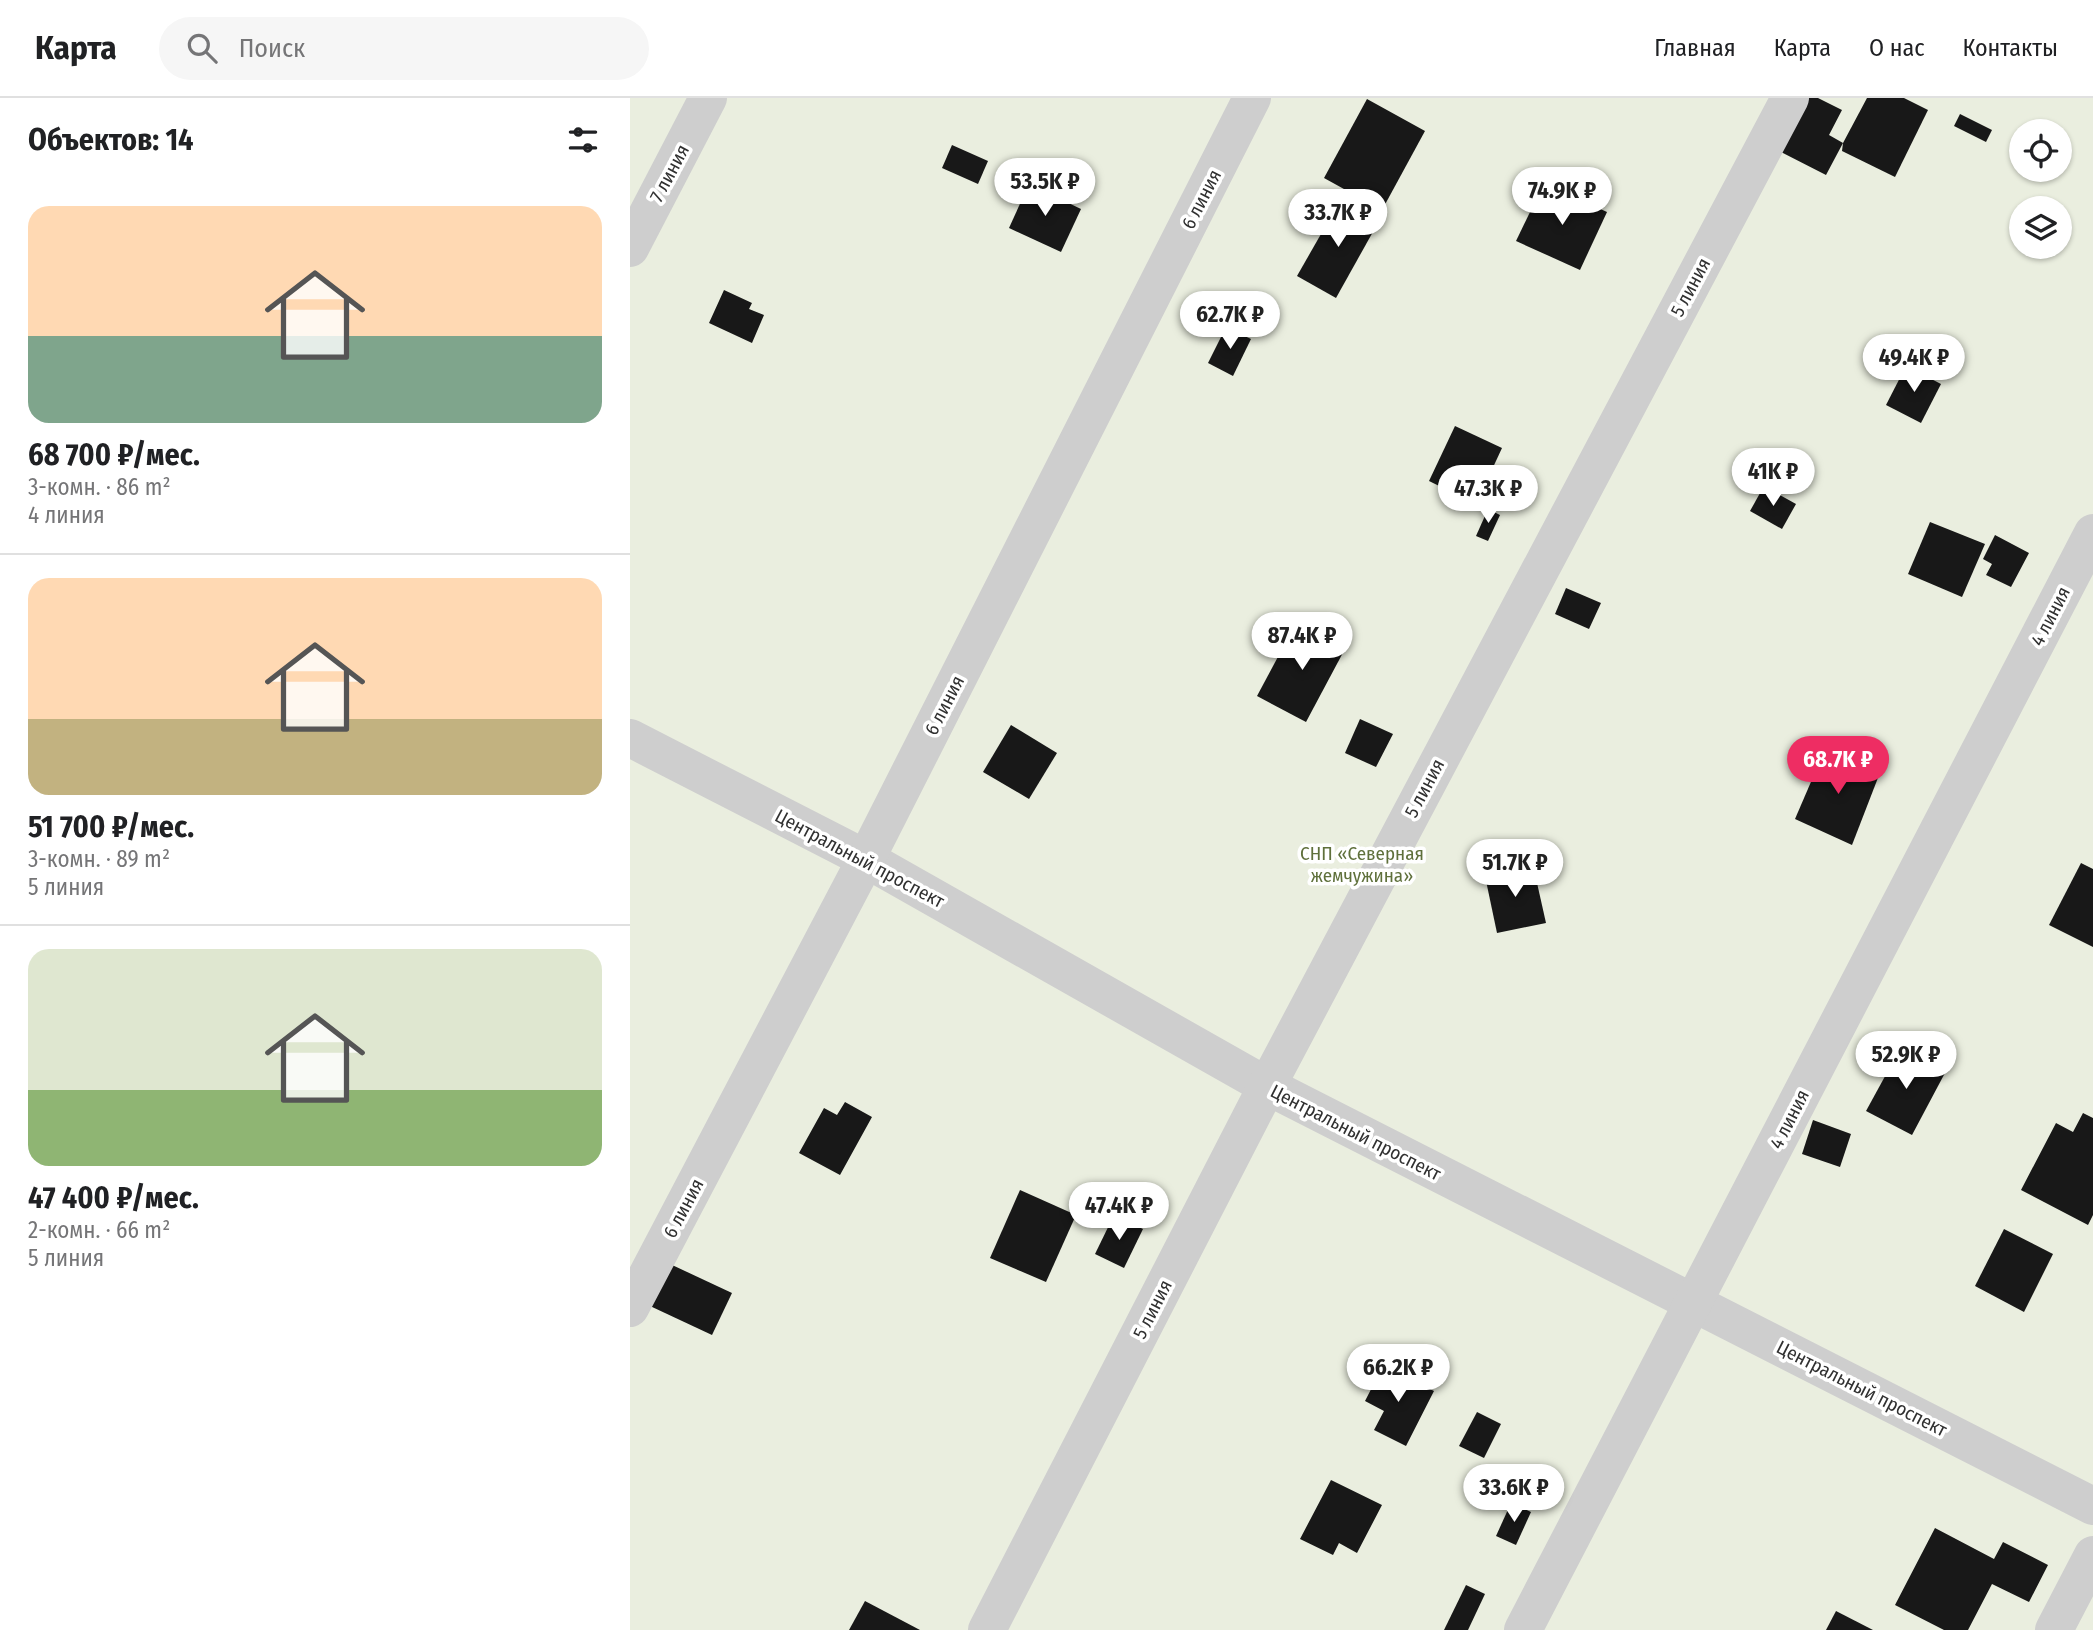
<!DOCTYPE html>
<html lang="ru">
<meta charset="utf-8">
<style>
:root{--surface:#fff;--page:#f6f6f6;--text:#202124;--muted:#757577;--line:#e0e0e0;--accent:#ee2d63}
body{margin:0;font-family:"Fira Sans Condensed",sans-serif;background:var(--page);color:var(--text);height:100vh;display:flex;flex-direction:column;font-size:26px;white-space:nowrap}
*{box-sizing:border-box;margin:0}
p{font-size:23px;color:var(--muted)}
.icon{flex:none;width:38px;height:38px;fill:none;stroke:currentColor;stroke-width:2;stroke-linecap:round;stroke-linejoin:round}
.map{position:relative;flex:1;overflow:hidden}
.side{display:flex;flex-direction:column;background:var(--surface);width:630px}
.side>*{flex:none}
.fabs{position:absolute;left:1379px;top:21px;display:grid;gap:14px}
.fabs a{display:grid;place-items:center;width:63px;height:63px;border-radius:50%;background:var(--surface);box-shadow:0 2px 5px #0004;font-size:35px}
.price{position:absolute;translate:-50% -60px;padding:0 16px;border-radius:24px;background:#fff;color:#222;font-size:23px;line-height:46px;filter:drop-shadow(0 2px 4px #0008)}
.price::after{content:'';position:absolute;left:50%;top:42px;width:21px;height:16px;margin-left:-10px;background:inherit;clip-path:polygon(0 0,100% 0,50% 100%)}
.price.active{background:var(--accent);color:#fff}
ul{padding:0;list-style:none}
li{display:grid;align-content:center;gap:14px;height:371px;padding:0 28px}
li+li{border-top:2px solid var(--line)}
li span{display:grid;place-items:center;height:217px;border-radius:21px;color:#555}
li>.icon{margin-inline-start:auto}
span .icon{width:126px;height:126px;fill:#fffc;stroke-width:1}
li b{font-size:30px}
h2{display:flex;justify-content:space-between;align-items:center;height:84px;padding:0 28px;font-size:30px}
header{display:flex;align-items:center;gap:42px;box-sizing:border-box;height:98px;padding:0 35px;background:var(--surface);border-bottom:2px solid var(--line)}
header strong{font-size:33px}
nav{display:flex;gap:38px;margin-inline-start:auto;font-size:24px}
.search{width:490px;height:63px;background:var(--page);display:flex;align-items:center;gap:18px;box-sizing:border-box;padding:0 24px;border-radius:38px;color:var(--muted);font-size:26px}
main{display:flex;flex:1;min-height:0}
.map>svg:first-child{display:block}
.green{fill:#eaeedf;fill-rule:evenodd}
.building{fill:#181818}
.lines{fill:none;stroke-linecap:round;stroke-linejoin:round}
.minor{stroke:#cecece;stroke-width:38}
.labels{text-anchor:middle;stroke-width:7;stroke-linejoin:round;paint-order:stroke}
.street-label{font-size:19px;fill:#313131;stroke:#fff}
.park-label{font-size:19px;fill:#5f703b;stroke:#fff}
</style>
<header>
<strong>Карта</strong>
<div class="search"><svg class="icon" aria-label="search" viewBox="0 0 24 24"><circle cx="10" cy="10" r="6"/><path d="M15 15l6 6"/></svg>Поиск</div>
<nav><a>Главная</a><a>Карта</a><a>О нас</a><a>Контакты</a></nav>
</header>
<main>
<section class="side">
<h2>Объектов: 14<svg class="icon" aria-label="filters" viewBox="0 0 24 24"><path d="M4 7h16M4 17h16"/><circle cx="9" cy="7" r="2"/><circle cx="15" cy="17" r="2"/></svg></h2>
<ul>
<li><span style="background:linear-gradient(#ffd9b3 60%,#7fa58c 0)"><svg class="icon" aria-label="home" viewBox="0 0 24 24"><path d="M3 11l9-7 9 7M6 9v11h12V9"/></svg></span><div><b>68 700 ₽/мес.</b><p>3-комн. · 86 m²</p><p>4 линия</p></div></li>
<li><span style="background:linear-gradient(#ffd9b3 65%,#c2b280 0)"><svg class="icon" aria-label="home" viewBox="0 0 24 24"><path d="M3 11l9-7 9 7M6 9v11h12V9"/></svg></span><div><b>51 700 ₽/мес.</b><p>3-комн. · 89 m²</p><p>5 линия</p></div></li>
<li><span style="background:linear-gradient(#dfe7d0 65%,#8fb573 0)"><svg class="icon" aria-label="home" viewBox="0 0 24 24"><path d="M3 11l9-7 9 7M6 9v11h12V9"/></svg></span><div><b>47 400 ₽/мес.</b><p>2-комн. · 66 m²</p><p>5 линия</p></div></li>
</ul>
</section>
<div class="map">
<svg width="1463" height="1532" viewBox="0 0 1463 1532">
<rect width="100%" height="100%" fill="#fff"/>
<path class="green" d="M0,0H1463V1532H0ZM1391,33H1430V72H1391ZM1391,110H1430V149H1391Z"/>
<g class="building">
<polygon points="1176,0 1188,0 1212,12 1199,37 1213,45 1196,77 1149,53"/>
<polygon points="1237,0 1274,0 1298,12 1265,79 1212,53 1213,45"/>
<polygon points="737,1 795,33 752,112 694,80"/>
<polygon points="1330,16 1362,32 1356,44 1324,28"/>
<polygon points="322,47 358,63 348,86 312,70"/>
<polygon points="914,85 977,114 950,172 886,143"/>
<polygon points="399,86 451,111 431,154 379,130"/>
<polygon points="711,101 749,123 706,200 667,178"/>
<polygon points="94,192 122,205 119,211 134,217 122,245 79,225"/>
<polygon points="596,229 621,241 603,278 578,265"/>
<polygon points="1276,268 1311,286 1291,325 1256,307"/>
<polygon points="825,328 872,350 846,406 799,383"/>
<polygon points="1134,388 1166,406 1152,431 1120,413"/>
<polygon points="858,411 870,417 858,443 846,438"/>
<polygon points="1300,424 1355,446 1332,499 1278,476"/>
<polygon points="1365,437 1399,455 1381,489 1356,477 1362,466 1353,461"/>
<polygon points="936,490 971,505 959,531 925,516"/>
<polygon points="667,523 716,549 676,624 627,598"/>
<polygon points="730,621 763,636 746,669 715,655"/>
<polygon points="381,627 427,655 399,701 353,674"/>
<polygon points="1196,649 1251,672 1222,747 1165,721"/>
<polygon points="1451,765 1463,771 1463,849 1419,827"/>
<polygon points="903,767 916,825 867,835 855,778"/>
<polygon points="1271,949 1316,973 1282,1037 1236,1013"/>
<polygon points="215,1004 242,1019 210,1077 169,1055 194,1010 207,1017"/>
<polygon points="1453,1015 1463,1020 1463,1117 1458,1127 1391,1092 1426,1025 1443,1034"/>
<polygon points="1183,1022 1221,1036 1210,1069 1172,1056"/>
<polygon points="390,1092 446,1117 416,1184 360,1160"/>
<polygon points="484,1117 513,1131 494,1170 465,1156"/>
<polygon points="1374,1131 1423,1156 1394,1214 1345,1188"/>
<polygon points="40,1166 102,1195 82,1237 20,1208"/>
<polygon points="753,1268 804,1293 776,1348 744,1332 754,1313 735,1303"/>
<polygon points="847,1314 871,1326 854,1360 829,1348"/>
<polygon points="701,1382 752,1407 727,1455 709,1445 703,1457 670,1441"/>
<polygon points="881,1405 901,1414 886,1447 866,1438"/>
<polygon points="1305,1430 1364,1461 1373,1444 1418,1467 1399,1504 1362,1486 1338,1532 1314,1532 1265,1507"/>
<polygon points="836,1487 855,1496 838,1532 814,1532"/>
<polygon points="235,1503 290,1532 219,1532"/>
<polygon points="1206,1513 1243,1532 1196,1532"/>
</g>
<g class="lines">
<g class="minor">
<polyline points="0,150 78,0"/>
<polyline points="0,640 236,761 637,988 1463,1408"/>
<polyline points="0,1210 236,761 622,0"/>
<polyline points="357,1532 637,988 1160,0"/>
<polyline points="893,1532 1463,435"/>
<polyline points="1424,1532 1463,1457"/>
</g>
</g>
<g class="labels">
<g class="street-label">
<text transform="translate(39 75) rotate(-62)" y="7">7 линия</text>
<text transform="translate(571 101) rotate(-63)" y="7">6 линия</text>
<text transform="translate(1060 189) rotate(-62)" y="7">5 линия</text>
<text transform="translate(1420 518) rotate(-63)" y="7">4 линия</text>
<text transform="translate(314 607) rotate(-63)" y="7">6 линия</text>
<text transform="translate(794 690) rotate(-62)" y="7">5 линия</text>
<text transform="translate(230 760) rotate(28)" y="7">Центральный проспект</text>
<text transform="translate(1159 1021) rotate(-63)" y="7">4 линия</text>
<text transform="translate(726 1034) rotate(27)" y="7">Центральный проспект</text>
<text transform="translate(53 1110) rotate(-62)" y="7">6 линия</text>
<text transform="translate(522 1211) rotate(-63)" y="7">5 линия</text>
<text transform="translate(1232 1290) rotate(27)" y="7">Центральный проспект</text>
</g>
<g class="park-label">
<text x="732" y="762">СНП «Северная<tspan x="732" dy="22">жемчужина»</tspan></text>
</g>
</g>
</svg>
<div class="fabs">
<a><svg class="icon" aria-label="locate" viewBox="0 0 24 24"><circle cx="12" cy="12" r="6"/><path d="M12 2v4M12 18v4M2 12h4M18 12h4"/></svg></a>
<a><svg class="icon" aria-label="layers" viewBox="0 0 24 24"><path d="M12 4l9 5-9 5-9-5zM3 14l9 5 9-5"/></svg></a>
</div>
<b class="price" style="left:415px;top:120px">53.5K ₽</b>
<b class="price" style="left:932px;top:129px">74.9K ₽</b>
<b class="price" style="left:708px;top:151px">33.7K ₽</b>
<b class="price" style="left:600px;top:253px">62.7K ₽</b>
<b class="price" style="left:1284px;top:296px">49.4K ₽</b>
<b class="price" style="left:1143px;top:410px">41K ₽</b>
<b class="price" style="left:858px;top:427px">47.3K ₽</b>
<b class="price" style="left:672px;top:574px">87.4K ₽</b>
<b class="price active" style="left:1208px;top:698px">68.7K ₽</b>
<b class="price" style="left:885px;top:801px">51.7K ₽</b>
<b class="price" style="left:1276px;top:993px">52.9K ₽</b>
<b class="price" style="left:489px;top:1144px">47.4K ₽</b>
<b class="price" style="left:768px;top:1306px">66.2K ₽</b>
<b class="price" style="left:884px;top:1426px">33.6K ₽</b>
</div>
</main>
